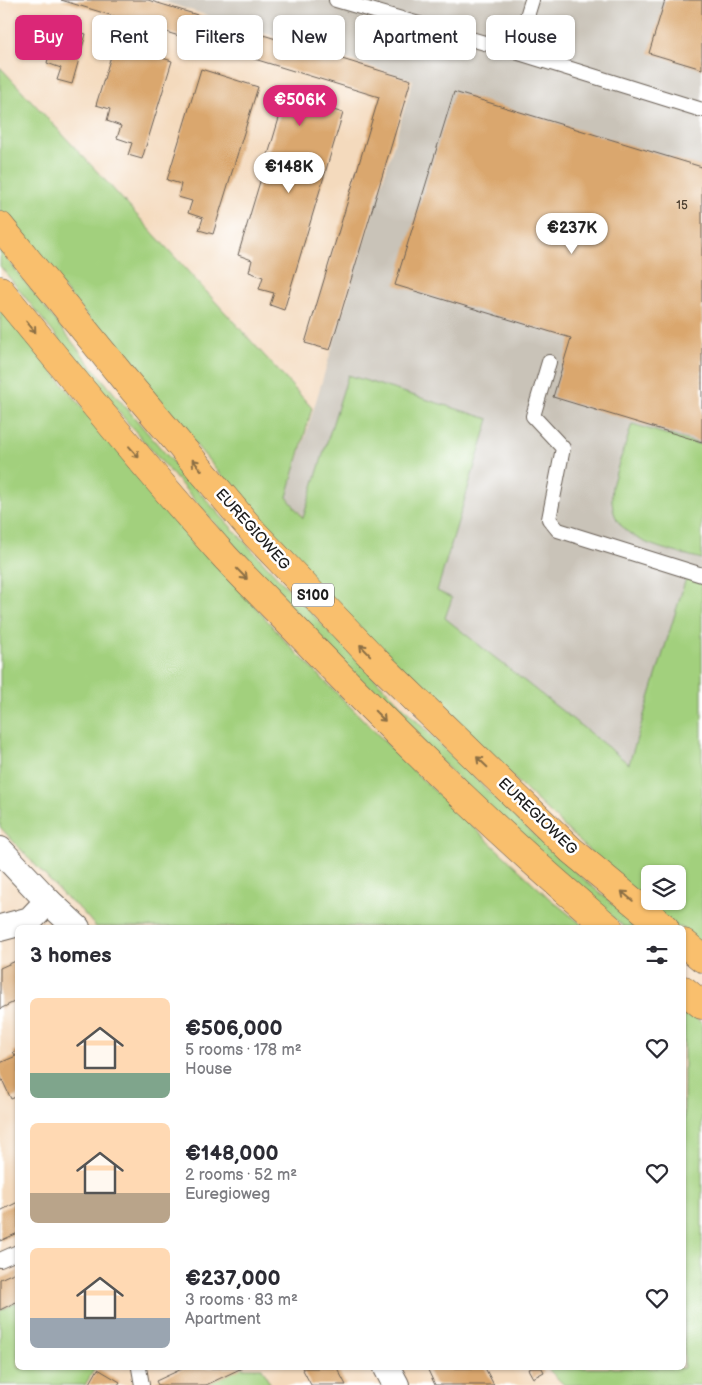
<!DOCTYPE html>
<meta charset="utf-8">
<style>
:root{--surface:#fff;--page:#f7f7f7;--text:#2b2b33;--muted:#7c7c81;--accent:#db2777}
body{margin:0;font-family:"Balsamiq Sans",sans-serif;background:var(--page);color:var(--text);height:100vh;display:flex;flex-direction:column;font-size:19px;white-space:nowrap}
*{box-sizing:border-box;margin:0}
p{font-size:16px;color:var(--muted)}
.icon{flex:none;width:28px;height:28px;fill:none;stroke:currentColor;stroke-width:2;stroke-linecap:round;stroke-linejoin:round}
.map{position:relative;flex:1;overflow:hidden}
.details{position:absolute;left:15px;top:925px;width:671px;height:445px;display:flex;flex-direction:column;background:var(--surface);border-radius:8px;box-shadow:0 1px 4px #0004}
.details>*{flex:none}
.guide{position:absolute;left:15px;top:15px;width:672px;height:45px;display:flex;gap:10px}
.fabs{position:absolute;left:641px;top:865px;display:grid;gap:10px}
.fabs a{display:grid;place-items:center;width:45px;height:45px;border-radius:8px;background:var(--surface);box-shadow:0 1px 4px #0004;font-size:25px}
.price{position:absolute;translate:-50% -42px;padding:0 11px;border-radius:18px;background:#fff;color:#222;font-size:16px;line-height:32px;filter:drop-shadow(0 1px 2px #0008)}
.price::after{content:'';position:absolute;left:50%;top:30px;width:15px;height:11px;margin-left:-8px;background:inherit;clip-path:polygon(0 0,100% 0,50% 100%)}
.price.selected{background:var(--accent);color:#fff}
ul{padding:0;list-style:none}
li{display:flex;align-items:center;gap:15px;height:125px;padding:0 15px}
li span{display:grid;place-items:center;flex:none;width:140px;height:100px;border-radius:8px;color:#555}
li>.icon{margin-inline-start:auto}
span .icon{width:60px;height:60px;fill:#fffc;stroke-width:1}
li b{font-size:21px}
h2{display:flex;justify-content:space-between;align-items:center;height:60px;padding:0 15px;font-size:21px}
.tag{padding:0 18px;border-radius:8px;background:var(--surface);box-shadow:0 1px 4px #0004;font-size:18px;line-height:45px}
.tag.selected{background:var(--accent);color:#fff}
.map>svg:first-child{display:block}
.industrial{fill:#c9c3b8}
.green{fill:#a2d07d;stroke:#5f764c;fill-rule:evenodd}
.building{fill:#daa76e}
.lines{fill:none;stroke-linecap:round;stroke-linejoin:round}
.service-casing{stroke:#685e54;stroke-width:16}
.minor-casing{stroke:#685e54;stroke-width:28}
.primary-casing{stroke:#685e54;stroke-width:29}
.service{stroke:#fff;stroke-width:14}
.minor{stroke:#fff;stroke-width:26}
.primary{stroke:#f9bf6d;stroke-width:28}
.oneway{stroke:#8a6e44}
.labels{text-anchor:middle;stroke-width:5;stroke-linejoin:round;paint-order:stroke}
.number-label{font-size:12px;fill:#4c3f30}
.shield{fill:#fff;stroke:#606060;stroke-width:1}
.shield-label{font-size:14px;font-weight:bold;fill:#1c1c1c}
.street-label{font-size:15px;fill:#1c1c1c;stroke:#fff}
</style>
<div class="map">
<svg width="702" height="1385" viewBox="0 0 702 1385">
<rect width="100%" height="100%" fill="#fff"/>
<filter id="ink" filterUnits="userSpaceOnUse"><feTurbulence type="fractalNoise" baseFrequency=".02" numOctaves="2"/><feDisplacementMap in="SourceGraphic" scale="10" xChannelSelector="R" yChannelSelector="G"/><feConvolveMatrix kernelMatrix="1 2 1 2 8 2 1 2 1" color-interpolation-filters="sRGB"/></filter>
<filter id="wash" filterUnits="userSpaceOnUse"><feTurbulence type="fractalNoise" baseFrequency=".0096" numOctaves="4" result="noise"/><feDisplacementMap in="SourceGraphic" scale="20" xChannelSelector="R" yChannelSelector="G"/><feGaussianBlur stdDeviation="1.12" result="paint"/><feColorMatrix in="noise" values="0 0 0 0 0 0 0 0 0 0 0 0 0 0 0 0 0 1.4 0 .05"/><feComposite in="paint" operator="in"/></filter>
<g filter="url(#wash)">
<rect width="100%" height="100%" fill="#f4dabd"/>
<polygon class="industrial" points="158,0 702,0 702,812 629,765 445,618 452,598 319,536 287,497 413,80"/>
<g class="green">
<path d="M0,67L105,180L312,408L287,497L303,518L348,375L489,419L437,591L452,598L445,618L629,764L686,578L702,584V949L684,934V928L675,927L628,888L320,592L0,213ZM650,874H678V901H650Z"/>
<path d="M0,250C36,295 71,342 108,386C199,496 297,600 397,701C475,780 555,858 641,927H624L518,836L365,688L256,571L91,380L0,266Z"/>
<polygon points="0,308 112,443 287,643 423,780 550,899 585,927 96,927 81,910 65,897 0,827"/>
<path d="M632,424L702,445V559C670,550 614,543 612,502C612,497 611,491 612,486C617,466 626,445 632,424Z"/>
<polygon points="684,1009 702,1023 702,1385 564,1385 547,1368 684,1368"/>
<polygon points="17,1302 18,1368 95,1368 85,1385 0,1385 0,1311"/>
<polygon points="241,1368 262,1368 271,1385 206,1385"/>
</g>
<g id="blocks">
<g class="building">
<polygon points="61,0 148,0 411,80 330,350 305,343 379,97"/>
<polygon points="665,0 702,0 702,69 649,53"/>
<polygon points="29,17 86,34 72,84 57,80 61,68 47,63 50,51 36,46 40,34 25,30"/>
<polygon points="115,43 172,61 142,159 128,155 132,143 117,138 121,126 107,121 110,109 96,105"/>
<polygon points="201,69 258,87 213,234 199,230 203,218 188,213 192,201 178,197 181,184 167,180"/>
<polygon points="454,92 702,167 702,442 553,397 571,338 395,285"/>
<polygon points="286,95 343,113 284,310 270,305 274,293 259,289 263,277 249,272 252,260 238,255"/>
<polygon points="18,960 18,1000 0,1009 0,968"/>
<polygon points="18,1050 18,1096 11,1099 0,1075 0,1063 16,1056 13,1052"/>
<polygon points="18,1202 18,1233 0,1241 0,1211"/>
<polygon points="18,1271 18,1301 0,1310 0,1279"/>
<polygon points="184,1368 242,1368 206,1385 158,1385 156,1381"/>
<polygon points="302,1368 337,1368 346,1385 311,1385"/>
<polygon points="427,1368 485,1368 494,1385 435,1385"/>
<polygon points="532,1368 542,1368 544,1372 533,1378 528,1369"/>
<polygon points="98,1369 120,1382 118,1385 89,1385"/>
</g>
</g>
</g>
<g filter="url(#ink)">
<use href="#blocks" fill-opacity="0" stroke="#685e54" stroke-width="1"/>
<g class="lines">
<g class="service-casing">
<g id="service">
<polyline points="336,0 516,52"/>
<polyline points="532,0 516,52 702,110"/>
<polyline points="549,362 533,416 563,448 549,519 558,530 702,575"/>
<polyline points="0,1260 18,1252"/>
<polyline points="139,1368 142,1385"/>
</g>
</g>
<g class="minor-casing">
<g id="minor">
<polyline points="0,850 48,901 77,928"/>
<polyline points="0,928 30,920 48,901"/>
<polyline points="387,1368 396,1385"/>
</g>
</g>
<g class="primary-casing">
<g id="primary">
<polyline points="0,226 125,380 255,534 376,661 571,850 665,928"/>
<path d="M0,290C74,380 148,471 226,558C255,589 286,619 315,650C409,747 506,841 609,928"/>
<polyline points="684,943 702,958"/>
<polyline points="684,990 702,1005"/>
</g>
</g>
<use href="#service" class="service"/>
<use href="#minor" class="minor"/>
<use href="#primary" class="primary"/>
</g>
<defs><path id="oneway-shaft" d="M-6 0H5M1.5-3L5.5 0L1.5 3" fill="none" stroke-width="1.6" stroke-linecap="round" stroke-linejoin="round" transform="scale(1.25)"/></defs>
<g class="oneway">
<use href="#oneway-shaft" transform="translate(31 327) rotate(51)"/>
<use href="#oneway-shaft" transform="translate(134 452) rotate(49)"/>
<use href="#oneway-shaft" transform="translate(197 465) rotate(-130)"/>
<use href="#oneway-shaft" transform="translate(242 574) rotate(46)"/>
<use href="#oneway-shaft" transform="translate(365 650) rotate(-134)"/>
<use href="#oneway-shaft" transform="translate(380 716) rotate(45)"/>
<use href="#oneway-shaft" transform="translate(482 762) rotate(-136)"/>
<use href="#oneway-shaft" transform="translate(627 896) rotate(-140)"/>
</g>
</g>
<g class="labels">
<g class="number-label">
<text x="682" y="209">15</text>
</g>
<rect class="shield" x="292" y="583.5" width="42" height="23" rx="4"/>
<g class="shield-label">
<text x="313" y="600">S100</text>
</g>
<g class="street-label">
<text transform="translate(253 529) rotate(48)" y="5">EUREGIOWEG</text>
<text transform="translate(538 816) rotate(44)" y="5">EUREGIOWEG</text>
</g>
</g>
</svg>
<div class="fabs">
<a><svg class="icon" aria-label="layers" viewBox="0 0 24 24"><path d="M12 4l9 5-9 5-9-5zM3 14l9 5 9-5"/></svg></a>
</div>
<b class="price selected" style="left:300px;top:127px">€506K</b>
<b class="price" style="left:289px;top:194px">€148K</b>
<b class="price" style="left:572px;top:255px">€237K</b>
<div class="guide">
<a class="tag selected">Buy</a>
<a class="tag">Rent</a>
<a class="tag">Filters</a>
<a class="tag">New</a>
<a class="tag">Apartment</a>
<a class="tag">House</a>
</div>
<section class="details">
<h2>3 homes<svg class="icon" aria-label="filters" viewBox="0 0 24 24"><path d="M4 7h16M4 17h16"/><circle cx="9" cy="7" r="2"/><circle cx="15" cy="17" r="2"/></svg></h2>
<ul>
<li><span style="background:linear-gradient(#ffd9b3 75%,#7fa58c 0)"><svg class="icon" aria-label="home" viewBox="0 0 24 24"><path d="M3 11l9-7 9 7M6 9v11h12V9"/></svg></span><div><b>€506,000</b><p>5 rooms · 178 m²</p><p>House</p></div><svg class="icon" aria-label="heart" viewBox="0 0 24 24"><path d="M12 20l-8-8c-3-5 5-10 8-4 3-6 11-1 8 4z"/></svg></li>
<li><span style="background:linear-gradient(#ffd9b3 70%,#b9a48a 0)"><svg class="icon" aria-label="home" viewBox="0 0 24 24"><path d="M3 11l9-7 9 7M6 9v11h12V9"/></svg></span><div><b>€148,000</b><p>2 rooms · 52 m²</p><p>Euregioweg</p></div><svg class="icon" aria-label="heart" viewBox="0 0 24 24"><path d="M12 20l-8-8c-3-5 5-10 8-4 3-6 11-1 8 4z"/></svg></li>
<li><span style="background:linear-gradient(#ffd9b3 70%,#9aa5b1 0)"><svg class="icon" aria-label="home" viewBox="0 0 24 24"><path d="M3 11l9-7 9 7M6 9v11h12V9"/></svg></span><div><b>€237,000</b><p>3 rooms · 83 m²</p><p>Apartment</p></div><svg class="icon" aria-label="heart" viewBox="0 0 24 24"><path d="M12 20l-8-8c-3-5 5-10 8-4 3-6 11-1 8 4z"/></svg></li>
</ul>
</section>
</div>
